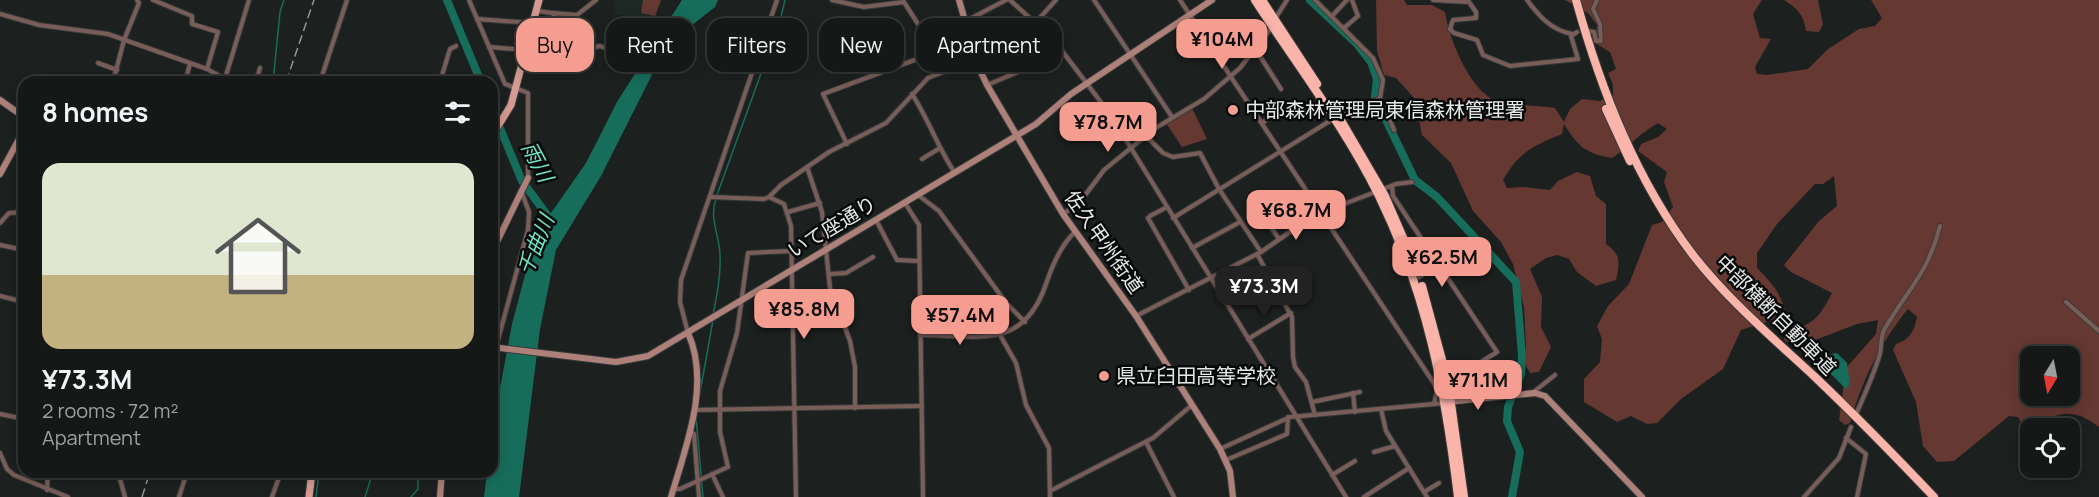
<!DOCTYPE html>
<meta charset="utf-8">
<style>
:root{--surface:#151817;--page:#1e2120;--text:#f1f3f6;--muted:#9da0a1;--line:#343736;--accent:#f59d90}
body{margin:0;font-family:Manrope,"Noto Sans JP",sans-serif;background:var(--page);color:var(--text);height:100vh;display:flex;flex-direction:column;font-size:22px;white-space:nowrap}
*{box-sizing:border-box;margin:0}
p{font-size:20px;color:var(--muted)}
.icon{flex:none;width:33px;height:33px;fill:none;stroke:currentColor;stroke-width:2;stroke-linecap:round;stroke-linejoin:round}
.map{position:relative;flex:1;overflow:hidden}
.details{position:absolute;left:18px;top:76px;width:480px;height:402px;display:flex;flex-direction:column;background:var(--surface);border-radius:18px;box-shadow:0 3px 15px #0003,0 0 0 2px var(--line)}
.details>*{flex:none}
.top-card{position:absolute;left:516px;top:18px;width:570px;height:54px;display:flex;gap:12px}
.needle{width:39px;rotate:190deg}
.buttons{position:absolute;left:2020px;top:346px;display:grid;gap:12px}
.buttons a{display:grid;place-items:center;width:60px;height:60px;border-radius:12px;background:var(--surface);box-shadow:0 3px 15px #0003,0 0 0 2px var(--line);font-size:30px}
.price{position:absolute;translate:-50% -51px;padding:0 14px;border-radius:12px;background:var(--accent);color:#111;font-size:20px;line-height:39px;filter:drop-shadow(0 2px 3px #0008)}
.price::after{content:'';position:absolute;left:50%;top:36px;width:18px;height:14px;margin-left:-9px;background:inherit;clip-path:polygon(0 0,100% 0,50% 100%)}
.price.on{background:#222;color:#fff}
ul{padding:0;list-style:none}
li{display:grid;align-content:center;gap:12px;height:318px;padding:0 24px}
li+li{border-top:2px solid var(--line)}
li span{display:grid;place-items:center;height:186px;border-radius:18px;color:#555}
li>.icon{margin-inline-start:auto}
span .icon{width:108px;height:108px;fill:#fffc;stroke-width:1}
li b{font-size:26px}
h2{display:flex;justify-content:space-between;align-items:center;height:72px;padding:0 24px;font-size:26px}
.pill{padding:0 21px;border-radius:18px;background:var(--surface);box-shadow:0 3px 15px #0003,0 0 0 2px var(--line);font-size:21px;line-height:54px}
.pill.on{background:var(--accent);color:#111}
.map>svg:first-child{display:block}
.built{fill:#1e2926}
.green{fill:#653832;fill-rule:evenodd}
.water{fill:#176d5b}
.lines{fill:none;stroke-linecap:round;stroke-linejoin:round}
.stream{stroke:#176d5b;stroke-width:1.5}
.river{stroke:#176d5b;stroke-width:8}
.street-casing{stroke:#383c3b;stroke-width:6}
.secondary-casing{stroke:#383c3b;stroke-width:8}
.primary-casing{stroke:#383c3b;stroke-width:9}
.highway-casing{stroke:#383c3b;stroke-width:10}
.street{stroke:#795d59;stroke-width:4}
.secondary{stroke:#ad8079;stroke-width:6}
.primary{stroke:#d59b92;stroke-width:7}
.highway{stroke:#fab4a9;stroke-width:8}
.rail{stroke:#939796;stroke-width:1.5;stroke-dasharray:9 4.5;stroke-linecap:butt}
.poi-dot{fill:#f59d90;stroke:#080909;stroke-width:2}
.labels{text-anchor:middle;stroke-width:5;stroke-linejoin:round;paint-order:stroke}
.poi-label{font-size:20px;fill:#e7eae9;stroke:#080909;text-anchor:start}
.street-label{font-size:20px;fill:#e7eae9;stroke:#080909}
.water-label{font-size:21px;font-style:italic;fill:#71e4c7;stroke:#080909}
</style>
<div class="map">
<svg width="2099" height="497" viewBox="0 0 2099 497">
<rect width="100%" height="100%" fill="#1c201f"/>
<polygon class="built" points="614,0 662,0 654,22 615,14"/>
<g class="green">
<polygon points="643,0 661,0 655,16 641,13"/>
<path d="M1376,0H1404L1407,5H1432L1445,12C1449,39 1472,98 1503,103C1520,106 1538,105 1555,108L1564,122L1570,109L1582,99L1600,101L1613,95V85L1608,73L1616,69L1610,52L1595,43L1597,25L1588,13L1565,0H1762L1753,14L1760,38L1771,39L1755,67L1757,74L1767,75L1808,69L1828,49L1859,29L1875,26L1882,18L1871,0H2099V427C2068,403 2051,415 2027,435L2018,417L2009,416L1954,461L1937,462L1923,446L1916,402L1893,350L1896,344C1910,339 1914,332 1917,317L1908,309C1881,341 1861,383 1850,423L1845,425L1839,420L1846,368L1876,334L1878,320L1857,324L1797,347L1784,340V331C1813,326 1819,318 1832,293L1791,272L1784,265L1819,221L1837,206L1834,176L1823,184H1815L1777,224L1757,253V268C1772,283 1782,294 1786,316L1741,330L1723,369L1681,399L1657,423L1647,424L1631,416L1617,422L1584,402V379L1600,362L1602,339L1597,326L1608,306L1629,284L1652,225L1662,222L1673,207L1664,182L1667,172L1638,151L1641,144L1658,137L1667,129L1658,123C1640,133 1629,147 1612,158C1584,153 1578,146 1564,124L1562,134C1533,146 1519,152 1503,180L1507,188L1523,187L1550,190L1558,181L1577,172L1590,176L1596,196L1606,204V244C1621,254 1620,263 1616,280L1596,286L1577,272L1569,259L1557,255L1546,258L1530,269L1542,297L1541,327L1551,347L1539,372L1530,373L1525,364L1526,346L1524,307L1513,264L1501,242L1473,211L1451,163L1422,135L1415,99L1396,78L1384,75L1377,51ZM2031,357H2070V396H2031Z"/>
<path d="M1784,0H1818L1823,24L1819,32L1806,31C1804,15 1797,8 1784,0Z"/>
<polygon points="1192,108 1207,139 1182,147 1166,123"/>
</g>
<g class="water">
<polygon points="682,0 718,0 715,7 667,45 601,176 556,250 540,329 519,497 484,497 487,473 492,472 493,425 512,324 533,245 551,213 586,163 617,102"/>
<polygon points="1837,353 1847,363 1850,384 1846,389 1814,357"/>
</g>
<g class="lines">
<g class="stream">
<polyline points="273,82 280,12 284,0"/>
<polyline points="717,195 780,21 785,0"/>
<path d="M713,315C717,295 721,275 720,254C719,235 709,217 716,199"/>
<polyline points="699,398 713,320"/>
<polyline points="696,417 703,497"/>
<polyline points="177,497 180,488"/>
<polyline points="316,497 319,472"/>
<polyline points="365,497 373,472"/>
<polyline points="411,497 418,489 418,472"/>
</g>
<g class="river">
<polyline points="447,0 481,82"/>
<polyline points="1310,0 1357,44 1371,62 1377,79 1375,97 1415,180 1437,197 1516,282 1522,355 1521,374 1508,407 1507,421 1520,452 1512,497"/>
<polyline points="492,109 522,181 553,223"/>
</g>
<g class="street-casing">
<g id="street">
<polyline points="153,0 192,16 192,24 218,32 207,69"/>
<polyline points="469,0 505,84 528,93 528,178"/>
<polyline points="832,0 864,7 904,2 925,35 966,21 1006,0"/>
<polyline points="1010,0 1053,39 1110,114 1346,497"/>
<polyline points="1094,0 1172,117"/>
<polyline points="1180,0 1435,385 1437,391 1434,404"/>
<polyline points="1315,0 1373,58 1383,80 1380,98 1394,130"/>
<polyline points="1433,0 1469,2 1476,12 1476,18 1453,20 1450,29 1454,33 1477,40 1483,55 1510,66 1578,59 1571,36 1577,32"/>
<path d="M1527,0C1539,16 1551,30 1572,34"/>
<polyline points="537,11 552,13 583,50 600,46 624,55"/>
<polyline points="553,13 577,15 596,0"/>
<polyline points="0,14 39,25 108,34 207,69 225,79"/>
<polyline points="1332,16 1347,0"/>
<polyline points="477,19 532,23"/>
<polyline points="1275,19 1287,0"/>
<polyline points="1036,22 1056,0"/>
<polyline points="1344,28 1358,16 1352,0"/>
<polyline points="1587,31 1594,32 1596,41 1601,41 1600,24 1593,9 1597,0"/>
<polyline points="925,35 946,71"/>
<polyline points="489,47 525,50"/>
<polyline points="1256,50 1281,89"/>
<polyline points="98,63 117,70"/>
<polyline points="113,82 124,40 139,3 137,0"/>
<polyline points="185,82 190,64"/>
<polyline points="224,82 249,0"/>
<polyline points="256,82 260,68"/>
<polyline points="320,82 347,0"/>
<polyline points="440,82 450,49 456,46"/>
<polyline points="987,85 1063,53"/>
<path d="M912,94C929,120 938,148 955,173"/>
<polyline points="1339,115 1380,98"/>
<polyline points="1262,123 1284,108"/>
<polyline points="1146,136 1163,153 1173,157 1200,153 1219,189 1261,252"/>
<polyline points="847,144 823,94 920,58 934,49"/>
<polyline points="922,159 940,148"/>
<polyline points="807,167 822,212 830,288 850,341 855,367 855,408"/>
<polyline points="1392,186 1393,196 1497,352 1449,382"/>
<polyline points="918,195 939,211 1007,304 1025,322"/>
<polyline points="710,197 764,199 769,197 784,204 791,226 796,497"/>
<polyline points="769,197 781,185 829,152 886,123 928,78 977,59"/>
<polyline points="905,203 919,225 923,497"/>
<polyline points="19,212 24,146"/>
<polyline points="788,212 820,203"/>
<polyline points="1063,214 1080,202 1104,170 1154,129 1204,99 1240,68 1272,27"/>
<polyline points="1263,215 1279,239"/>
<polyline points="1150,216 1167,207"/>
<polyline points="1148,218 1189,290"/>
<polyline points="1173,218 1333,119"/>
<polyline points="876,220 897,260 919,261"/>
<polyline points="0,223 9,213 24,212"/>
<polyline points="0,245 24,250"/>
<polyline points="1192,248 1240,222"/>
<polyline points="1411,252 1427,246"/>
<polyline points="1257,254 1292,317 1293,357 1295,367 1306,382 1315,415"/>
<polyline points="830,274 846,273 873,257"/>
<polyline points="1419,277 1439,264"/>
<polyline points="19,282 24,253"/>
<polyline points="0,296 24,302"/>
<polyline points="2066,302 2099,331"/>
<polyline points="1136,316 1261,252 1300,225 1326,211 1396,184 1412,182"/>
<polyline points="688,333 680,302 681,280 777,0"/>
<path d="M920,335C979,335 1023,351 1046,284C1052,266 1061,245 1075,232"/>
<polyline points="1000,335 1016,363 1026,405 1049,448 1050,497"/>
<polyline points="1248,339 1291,313"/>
<polyline points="496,347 528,230 529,212 522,193"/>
<polyline points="1353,393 1355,412"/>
<polyline points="1531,394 1555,375"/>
<polyline points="1312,402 1360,392"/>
<polyline points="1381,409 1386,431 1427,497"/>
<polyline points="694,410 922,406"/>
<path d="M1857,412C1865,394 1873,376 1879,357C1882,348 1880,339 1884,330C1907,290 1928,274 1940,226"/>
<polyline points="0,414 24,419"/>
<polyline points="691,432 694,434 699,497"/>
<polyline points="1846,438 1866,454 1857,497"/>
<polyline points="1146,442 1174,497"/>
<polyline points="1220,449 1290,417 1445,403"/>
<polyline points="1374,452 1395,446"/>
<polyline points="0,453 7,469 14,475 68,497"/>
<polyline points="1226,460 1287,434 1288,417"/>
<polyline points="118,472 125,497"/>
<polyline points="712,474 723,497"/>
<polyline points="1332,475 1355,461"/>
<polyline points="674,489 680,489 728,467 720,432 720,391 737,333 748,253 792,251"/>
<polyline points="47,490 48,472"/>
<polyline points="1050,491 1153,438 1192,405"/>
<polyline points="1424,492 1439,483"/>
<polyline points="179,497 187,472"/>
<polyline points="272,497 281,472"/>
<polyline points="1364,497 1409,468"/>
<polyline points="1804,497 1839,458 1851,427"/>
</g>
</g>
<g class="secondary-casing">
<g id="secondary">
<polyline points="959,0 978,66 987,85 1063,214 1136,316 1220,449 1230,471 1233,497"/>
<polyline points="0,100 24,117"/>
<polyline points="0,174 24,130"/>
<polyline points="492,252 528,178"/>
<polyline points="492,347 616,362 648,356 1036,124 1071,94 1212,0"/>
<polyline points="1447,402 1535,393 1545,396 1642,497"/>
<polyline points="440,497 442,472"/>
<path d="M671,497C686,446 711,384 688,333"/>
</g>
</g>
<g class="primary-casing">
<g id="primary">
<polyline points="492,136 511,105 539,0"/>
<polyline points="309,497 312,472"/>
</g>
</g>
<g class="highway-casing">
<g id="highway">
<path d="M1255,0C1297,65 1345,127 1379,196C1427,294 1445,390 1458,497"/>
<polyline points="1262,0 1317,84"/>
<path d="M1576,0C1601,90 1636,180 1693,255C1729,301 1773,338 1815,377C1856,416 1895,456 1934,497"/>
<polyline points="1606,109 1630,161"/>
<polyline points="1339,117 1385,196 1414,263"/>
<polyline points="1422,286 1448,382 1464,497"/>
</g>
</g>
<use href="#street" class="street"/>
<use href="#secondary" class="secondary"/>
<use href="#primary" class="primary"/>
<use href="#highway" class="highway"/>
<g class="rail">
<polyline points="286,82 314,0"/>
<polyline points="142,497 150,472"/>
</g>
</g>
<g class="poi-dot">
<circle cx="1233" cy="110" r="6"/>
<circle cx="1104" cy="376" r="6"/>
</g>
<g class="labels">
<g class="poi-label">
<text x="1245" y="117">中部森林管理局東信森林管理署</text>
<text x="1116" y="383">県立臼田高等学校</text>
</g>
<g class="street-label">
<text transform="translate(832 227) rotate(-31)" y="7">いて座通り</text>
<text transform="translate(1104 242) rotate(55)" y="7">佐久甲州街道</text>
<text transform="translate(1776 315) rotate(45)" y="7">中部横断自動車道</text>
</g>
<g class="water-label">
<text transform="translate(537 162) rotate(62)" y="7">雨川</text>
<text transform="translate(536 245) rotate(-68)" y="7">千曲川</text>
</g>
</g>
</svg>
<div class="buttons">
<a><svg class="needle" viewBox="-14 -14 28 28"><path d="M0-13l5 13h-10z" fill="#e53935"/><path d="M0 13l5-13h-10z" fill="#9da0a1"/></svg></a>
<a><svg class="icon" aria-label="locate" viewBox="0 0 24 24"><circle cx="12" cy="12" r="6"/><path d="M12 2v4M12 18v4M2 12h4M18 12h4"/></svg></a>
</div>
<b class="price" style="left:1222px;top:70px">¥104M</b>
<b class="price" style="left:1108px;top:153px">¥78.7M</b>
<b class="price" style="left:1296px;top:241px">¥68.7M</b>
<b class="price" style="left:1442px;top:288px">¥62.5M</b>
<b class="price on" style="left:1264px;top:317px">¥73.3M</b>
<b class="price" style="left:804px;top:340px">¥85.8M</b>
<b class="price" style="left:960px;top:346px">¥57.4M</b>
<b class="price" style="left:1478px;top:411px">¥71.1M</b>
<div class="top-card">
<a class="pill on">Buy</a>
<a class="pill">Rent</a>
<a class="pill">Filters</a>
<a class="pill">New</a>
<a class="pill">Apartment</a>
</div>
<section class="details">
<h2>8 homes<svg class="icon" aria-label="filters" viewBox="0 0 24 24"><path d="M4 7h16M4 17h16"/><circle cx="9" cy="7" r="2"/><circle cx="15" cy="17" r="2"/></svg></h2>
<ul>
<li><span style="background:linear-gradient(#dfe7d0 60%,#c2b280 0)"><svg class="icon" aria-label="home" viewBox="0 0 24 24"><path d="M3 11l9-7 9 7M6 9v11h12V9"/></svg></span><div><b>¥73.3M</b><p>2 rooms · 72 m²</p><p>Apartment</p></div></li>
</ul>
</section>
</div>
